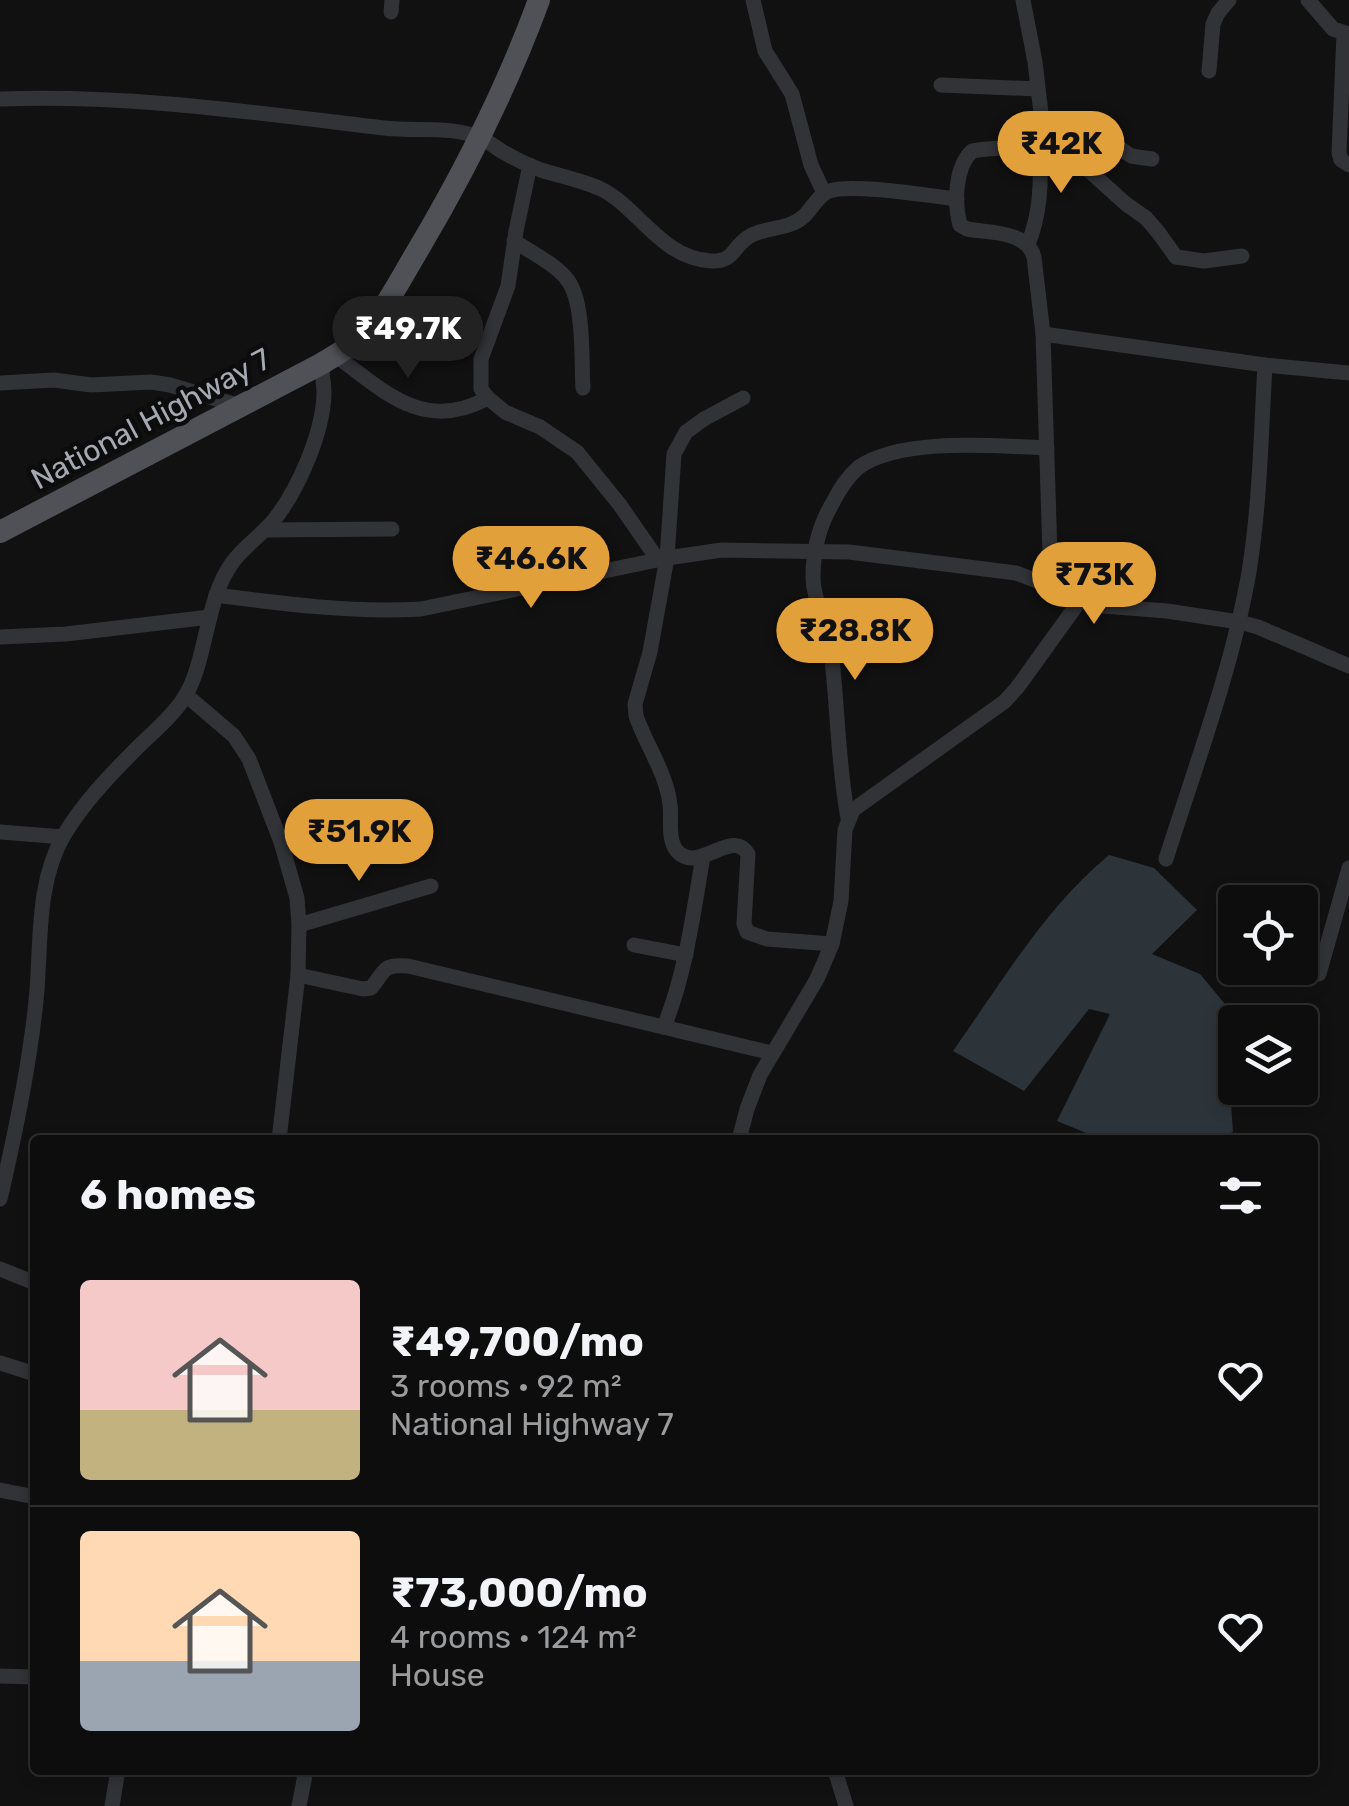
<!DOCTYPE html>
<meta charset="utf-8">
<style>
:root{--surface:#0d0d0e;--page:#161617;--text:#f1f3f6;--muted:#9a9c9e;--line:#2d2d2e;--accent:#e2a03a}
body{margin:0;font-family:Rubik,sans-serif;background:var(--page);color:var(--text);height:100vh;display:flex;flex-direction:column;font-size:38px;white-space:nowrap}
*{box-sizing:border-box;margin:0}
p{font-size:32px;color:var(--muted)}
.icon{flex:none;width:55px;height:55px;fill:none;stroke:currentColor;stroke-width:2;stroke-linecap:round;stroke-linejoin:round}
.map{position:relative;flex:1;overflow:hidden}
.panel{position:absolute;left:30px;top:1135px;width:1288px;height:640px;display:flex;flex-direction:column;background:var(--surface);border-radius:10px;box-shadow:0 5px 15px #0003,0 0 0 2px var(--line)}
.panel>*{flex:none}
.buttons{position:absolute;left:1218px;top:885px;display:grid;gap:20px}
.buttons a{display:grid;place-items:center;width:100px;height:100px;border-radius:10px;background:var(--surface);box-shadow:0 5px 15px #0003,0 0 0 2px var(--line);font-size:50px}
.price{position:absolute;translate:-50% -85px;padding:0 22px;border-radius:35px;background:var(--accent);color:#111;font-size:32px;line-height:65px;filter:drop-shadow(0 2px 5px #0008)}
.price::after{content:'';position:absolute;left:50%;top:60px;width:30px;height:22px;margin-left:-15px;background:inherit;clip-path:polygon(0 0,100% 0,50% 100%)}
.price.current{background:#222;color:#fff}
ul{padding:0;list-style:none}
li{display:flex;align-items:center;gap:30px;height:250px;padding:0 50px}
li+li{border-top:2px solid var(--line)}
li span{display:grid;place-items:center;flex:none;width:280px;height:200px;border-radius:10px;color:#555}
li>.icon{margin-inline-start:auto}
span .icon{width:120px;height:120px;fill:#fffc;stroke-width:1}
li b{font-size:42px}
h2{display:flex;justify-content:space-between;align-items:center;height:120px;padding:0 50px;font-size:42px}
.map>svg:first-child{display:block}
.water{fill:#2c343a}
.lines{fill:none;stroke-linecap:round;stroke-linejoin:round}
.street{stroke:#323337;stroke-width:15}
.primary{stroke:#4f5156;stroke-width:22}
.labels{text-anchor:middle;stroke-width:9;stroke-linejoin:round;paint-order:stroke}
.street-label{font-size:30px;fill:#a4a9b2;stroke:#0c0c0d}
</style>
<div class="map">
<svg width="1349" height="1806" viewBox="0 0 1349 1806">
<rect width="100%" height="100%" fill="#111112"/>
<path class="water" d="M1109,855L1154,868L1197,910L1152,954L1200,974L1230,1010L1220,1052L1229,1074L1233,1132L1212,1140H1103L1057,1121L1110,1014L1089,1009L1024,1091L953,1051C1001,983 1045,908 1109,855Z"/>
<g class="lines">
<g class="street">
<polyline points="753,0 765,51 792,94 811,165 824,193"/>
<path d="M1023,0L1035,62L1043,130C1043,133 1042,136 1041,138C1031,150 987,147 972,151C955,167 954,203 960,225L967,229C990,233 1027,231 1034,257L1043,334L1051,585"/>
<polyline points="1308,0 1333,29 1349,34"/>
<polyline points="391,12 392,0"/>
<polyline points="1344,34 1339,153 1341,160 1349,165"/>
<polyline points="1209,71 1213,24 1218,13 1229,0"/>
<polyline points="941,85 1038,89"/>
<path d="M0,99C128,94 257,113 384,128C417,132 449,125 481,138C490,142 498,150 507,154C517,160 530,166 541,170C560,176 580,180 599,188C638,206 660,258 711,261C734,262 732,248 747,238C763,226 787,231 803,217C812,209 818,195 829,191C852,183 930,196 957,199"/>
<polyline points="1043,130 1103,136 1131,156 1152,159"/>
<polyline points="1042,137 1075,158 1126,204 1146,218 1158,232 1176,257 1204,261 1242,256"/>
<polyline points="530,165 516,231 508,286 481,359 481,389 488,398 505,412 540,427 577,452 620,505 658,560"/>
<path d="M514,241C531,252 553,263 566,278C585,300 581,359 583,388"/>
<path d="M1028,244C1041,213 1042,174 1038,141"/>
<polyline points="1043,334 1265,365 1349,373"/>
<path d="M335,355C385,392 424,433 488,398"/>
<polyline points="0,383 54,380 91,385 151,382 170,385 240,406"/>
<path d="M743,398L704,419L686,432L674,454L667,558L650,652L635,704L636,716C646,745 667,774 670,805C672,819 667,839 677,851C698,875 732,827 748,854L744,924L747,932L767,939L832,944"/>
<polyline points="265,530 392,529"/>
<path d="M216,595C284,604 353,613 421,609L667,558L722,550L849,552L1016,573L1103,606L1167,611L1239,622L1258,627L1349,666"/>
<polyline points="0,637 66,634 210,617"/>
<polyline points="186,695 234,736 249,759 281,842 297,898 299,925 298,975 279,1140"/>
<path d="M848,818C837,760 838,701 830,643C827,620 813,601 813,577C813,551 819,526 832,504C839,490 847,477 859,467C902,437 996,446 1047,448"/>
<polyline points="0,832 63,837"/>
<path d="M1166,859C1196,764 1232,669 1249,572C1260,504 1261,434 1265,365"/>
<polyline points="299,925 431,886"/>
<polyline points="634,945 686,955"/>
<polyline points="1319,974 1349,868"/>
<path d="M298,975L363,989L371,988C386,970 382,964 408,966L772,1053"/>
<path d="M664,1027C686,972 693,915 703,856"/>
<polyline points="739,1140 747,1109 760,1075 817,979 832,944 841,901 845,830 853,810 1004,702 1017,688 1081,599"/>
<path d="M0,1199C16,1131 31,1060 37,990C41,939 37,881 64,835C83,803 111,774 137,748C153,732 172,717 184,698C207,662 205,600 232,563C243,547 262,535 274,520C298,490 323,433 324,394C324,384 322,374 321,364"/>
<polyline points="0,1269 35,1283"/>
<polyline points="0,1363 35,1374"/>
<polyline points="0,1490 35,1497"/>
<polyline points="0,1676 35,1677"/>
<polyline points="835,1770 846,1806"/>
<polyline points="112,1806 118,1770"/>
<polyline points="299,1806 306,1770"/>
</g>
<path class="primary" d="M0,532L321,364C332,357 344,351 353,343C380,320 397,285 415,255C464,173 506,90 539,0"/>
</g>
<g class="labels">
<g class="street-label">
<text transform="translate(151 419) rotate(-28)" y="10">National Highway 7</text>
</g>
</g>
</svg>
<div class="buttons">
<a><svg class="icon" aria-label="locate" viewBox="0 0 24 24"><circle cx="12" cy="12" r="6"/><path d="M12 2v4M12 18v4M2 12h4M18 12h4"/></svg></a>
<a><svg class="icon" aria-label="layers" viewBox="0 0 24 24"><path d="M12 4l9 5-9 5-9-5zM3 14l9 5 9-5"/></svg></a>
</div>
<b class="price" style="left:1061px;top:196px">₹42K</b>
<b class="price current" style="left:408px;top:381px">₹49.7K</b>
<b class="price" style="left:531px;top:611px">₹46.6K</b>
<b class="price" style="left:1094px;top:627px">₹73K</b>
<b class="price" style="left:855px;top:683px">₹28.8K</b>
<b class="price" style="left:359px;top:884px">₹51.9K</b>
<section class="panel">
<h2>6 homes<svg class="icon" aria-label="filters" viewBox="0 0 24 24"><path d="M4 7h16M4 17h16"/><circle cx="9" cy="7" r="2"/><circle cx="15" cy="17" r="2"/></svg></h2>
<ul>
<li><span style="background:linear-gradient(#f6c9c9 65%,#c2b280 0)"><svg class="icon" aria-label="home" viewBox="0 0 24 24"><path d="M3 11l9-7 9 7M6 9v11h12V9"/></svg></span><div><b>₹49,700/mo</b><p>3 rooms · 92 m²</p><p>National Highway 7</p></div><svg class="icon" aria-label="heart" viewBox="0 0 24 24"><path d="M12 20l-8-8c-3-5 5-10 8-4 3-6 11-1 8 4z"/></svg></li>
<li><span style="background:linear-gradient(#ffd9b3 65%,#9aa5b1 0)"><svg class="icon" aria-label="home" viewBox="0 0 24 24"><path d="M3 11l9-7 9 7M6 9v11h12V9"/></svg></span><div><b>₹73,000/mo</b><p>4 rooms · 124 m²</p><p>House</p></div><svg class="icon" aria-label="heart" viewBox="0 0 24 24"><path d="M12 20l-8-8c-3-5 5-10 8-4 3-6 11-1 8 4z"/></svg></li>
</ul>
</section>
</div>
